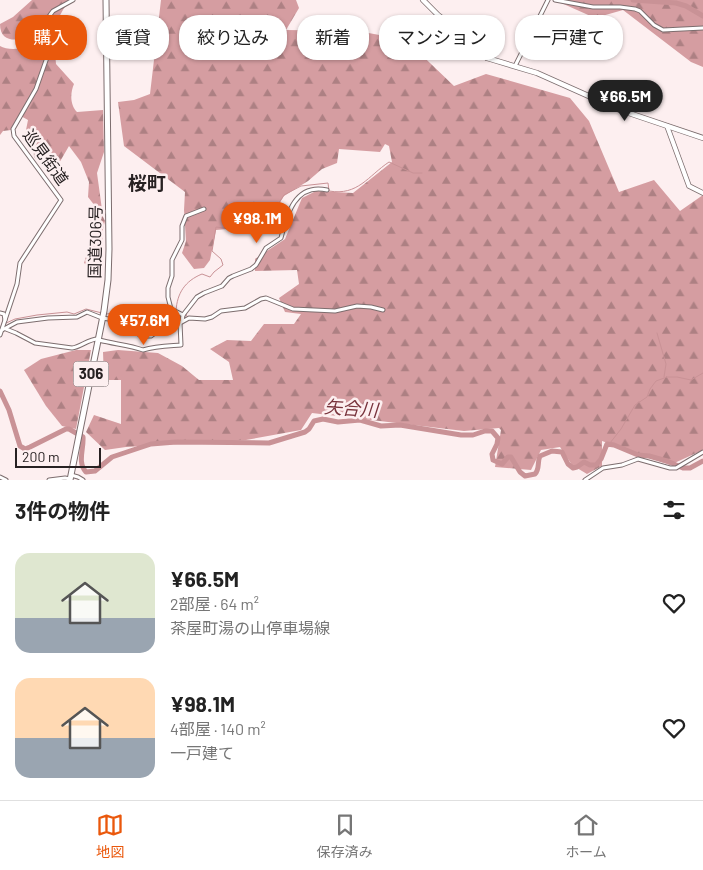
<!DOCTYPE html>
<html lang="ja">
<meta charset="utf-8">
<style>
:root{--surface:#fff;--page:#f2f2f2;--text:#222;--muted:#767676;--line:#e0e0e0;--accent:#ea580c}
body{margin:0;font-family:Barlow,"Noto Sans JP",sans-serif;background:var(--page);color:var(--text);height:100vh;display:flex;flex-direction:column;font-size:19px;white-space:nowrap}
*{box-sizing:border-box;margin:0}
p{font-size:16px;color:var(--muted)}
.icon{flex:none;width:28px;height:28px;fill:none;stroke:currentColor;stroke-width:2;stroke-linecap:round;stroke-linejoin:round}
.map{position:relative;height:480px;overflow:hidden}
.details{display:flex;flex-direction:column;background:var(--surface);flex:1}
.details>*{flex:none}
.guide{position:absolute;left:15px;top:15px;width:674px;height:45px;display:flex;gap:10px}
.scale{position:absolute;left:15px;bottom:12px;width:86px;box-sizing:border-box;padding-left:5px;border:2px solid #272122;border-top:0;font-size:14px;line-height:18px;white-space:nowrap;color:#272122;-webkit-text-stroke:4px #fdeff0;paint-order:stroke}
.price{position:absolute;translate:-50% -42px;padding:0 11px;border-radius:18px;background:var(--accent);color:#fff;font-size:16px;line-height:32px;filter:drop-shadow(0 1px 2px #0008)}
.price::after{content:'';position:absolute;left:50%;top:30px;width:15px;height:11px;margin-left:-8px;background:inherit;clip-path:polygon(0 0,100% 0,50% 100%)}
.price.on{background:#222;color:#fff}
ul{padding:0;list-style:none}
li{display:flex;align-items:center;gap:15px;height:125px;padding:0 15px}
li span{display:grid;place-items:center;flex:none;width:140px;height:100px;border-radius:15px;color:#555}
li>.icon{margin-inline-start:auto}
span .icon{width:60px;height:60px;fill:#fffc;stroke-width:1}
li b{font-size:21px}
h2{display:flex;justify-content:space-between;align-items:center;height:60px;padding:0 15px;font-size:21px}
.tag{padding:0 18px;border-radius:20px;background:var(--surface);box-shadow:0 1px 4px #0004;font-size:18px;line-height:45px}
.tag.on{background:var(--accent);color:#fff}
.tabs{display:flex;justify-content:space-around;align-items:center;height:70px;border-top:1px solid var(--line);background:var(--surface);font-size:14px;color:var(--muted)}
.tabs a{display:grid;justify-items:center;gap:2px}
.tabs .on{color:var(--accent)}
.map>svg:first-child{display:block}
.forest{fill:url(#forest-firs)}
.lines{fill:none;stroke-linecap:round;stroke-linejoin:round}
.stream{stroke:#c99296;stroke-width:1}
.river{stroke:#c99296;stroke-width:5}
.minor-casing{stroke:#7c6d6e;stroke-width:5}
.tertiary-casing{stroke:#7c6d6e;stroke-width:5.5}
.secondary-casing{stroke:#7c6d6e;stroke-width:6}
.trunk-casing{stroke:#7c6d6e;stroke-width:7}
.minor{stroke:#fff;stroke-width:3}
.tertiary{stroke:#fff;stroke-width:4}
.secondary{stroke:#fff;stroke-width:4.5}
.trunk{stroke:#fff;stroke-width:5}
.labels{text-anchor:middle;stroke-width:5;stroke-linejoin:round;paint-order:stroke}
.shield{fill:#fdeff0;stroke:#675f60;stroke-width:1}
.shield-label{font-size:15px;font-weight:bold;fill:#272122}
.street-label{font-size:16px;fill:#272122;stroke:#fdeff0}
.water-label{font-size:18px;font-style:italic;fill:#78333c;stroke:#fdeff0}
.quarter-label{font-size:19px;font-weight:bold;fill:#272122;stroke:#fdeff0}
</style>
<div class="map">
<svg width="703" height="480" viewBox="0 0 703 480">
<defs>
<pattern id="forest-firs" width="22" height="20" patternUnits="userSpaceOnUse" patternTransform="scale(1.25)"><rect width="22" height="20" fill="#d59da1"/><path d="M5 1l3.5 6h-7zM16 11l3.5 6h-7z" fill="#ad8083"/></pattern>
</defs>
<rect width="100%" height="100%" fill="#fdeff0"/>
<g class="forest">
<path d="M32,0H73L64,8L53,28L56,64L74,84C70,93 70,105 77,112L103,110L104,152L97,173L103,217L105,221L102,233L103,247L97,259L101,272L99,275L84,263L94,232L90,220L95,206L88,197L89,182L81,162L69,146L55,170L43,155L40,163L34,157L33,140L25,135L28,120L19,115L11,130L3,131L0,135V46C8,51 26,49 35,44C40,42 43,37 48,35L47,30C34,36 0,51 0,24L13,17Z"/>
<polygon points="161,0 296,0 299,8 286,30 358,31 406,40 454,86 486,74 570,98 589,121 619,192 654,180 680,211 703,195 703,450 670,465 602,441 602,466 587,474 572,465 560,447 541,450 531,470 495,467 501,430 499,428 464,431 312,413 301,430 246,440 126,447 105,450 86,432 94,415 121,424 121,380 104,380 103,352 118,350 158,353 182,366 199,380 233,380 229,362 210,349 227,340 251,341 264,324 294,324 301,314 285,312 279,298 299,284 297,270 255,271 255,259 285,239 302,198 316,191 353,193 392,162 389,146 385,144 380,152 339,149 337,163 322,169 308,181 284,196 271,217 249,227 216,230 210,260 204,268 194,269 182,253 186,241 184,210 185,192 124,146 118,102 134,100 150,94"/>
<polygon points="559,0 703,0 703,67 691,62 623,10 595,18 559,2"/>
<polygon points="76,350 91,350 76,429 62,426 46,406 24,370 41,359"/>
</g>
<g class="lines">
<g class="stream">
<path d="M176,311C177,293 185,281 202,274L210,277L214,272L223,265L221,259L212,251L216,227L224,228L232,224L246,227L271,215L284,195L301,186L328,183L329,191C358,196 368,176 389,162L413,173H422"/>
<polyline points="106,314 114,313 140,330 146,330 163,323 176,322 187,315 180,312"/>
<polyline points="4,324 15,319 37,315 67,312 74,314 86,309 102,313"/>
<polyline points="657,333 666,364 664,377"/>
<polyline points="610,443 621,429 635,405 647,397 650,389 656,381 667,377 677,377 691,380 703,373"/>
</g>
<g class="river">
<polyline points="633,0 676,3 686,6 703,16"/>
<path d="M0,391L9,410L20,446L25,449L30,447L66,429H69L83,437C84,449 77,462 86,472L95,471L112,457L151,444L176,442L269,443L305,432L309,429L314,421L323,419L338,422L360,420L381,426L400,425L461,435H473L485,431H492L498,438L497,444L492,454L493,460L502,464L508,457H511L520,472L525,476L535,474C540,469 537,462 540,456L552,451L562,452L568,464L573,468L577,467L584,462L590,465H596L601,459L607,444L614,445L638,455L649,456L667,461L683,468H690L703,461"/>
</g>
<g class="minor-casing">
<g id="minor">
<polyline points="555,0 593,7 620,7 635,9 640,11 654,25 663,30 703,28"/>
<polyline points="515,66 548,0"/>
<polyline points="0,313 4,314 5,320"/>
<polyline points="183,315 171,309 168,297 168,288 172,276 172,260 182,240 182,226 186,216 204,209"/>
<path d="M182,321L183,315L197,297L204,293L222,286L229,278L233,276L251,269L256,265L266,248L281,238C287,214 295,183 327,190"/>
<path d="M6,329L16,333L35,343L72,348C81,347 88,339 98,339"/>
<polyline points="2,330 17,322 48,318 77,317 87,312 102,318 115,320 142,336 151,336 163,327 180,323 189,318 205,319 212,317 221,311 245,308 261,299 266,298 293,309 335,311 357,306 371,307 383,310"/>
<polyline points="0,335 17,284 20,263 61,200 14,136 13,129 36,89 50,49 47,27 50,15 53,11 73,0"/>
<path d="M99,340C114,344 129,345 143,350C156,346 168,346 181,345L180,323"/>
<polyline points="71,475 78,477 83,480"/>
<polyline points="0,477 6,480"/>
<polyline points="49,480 65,478 70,479"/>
<polyline points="585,480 603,468 622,465 638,459 670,468 676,468 703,452"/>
</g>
</g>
<g class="tertiary-casing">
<polyline id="tertiary" points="667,126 689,186 703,193"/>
</g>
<g class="secondary-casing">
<polyline id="secondary" points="423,0 438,15 460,32 487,58 537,73 620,110 703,138"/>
</g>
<g class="trunk-casing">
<polyline id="trunk" points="70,480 104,311 108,280 109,249 106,0"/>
</g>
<use href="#minor" class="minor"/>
<use href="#tertiary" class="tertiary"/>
<use href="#secondary" class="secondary"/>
<use href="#trunk" class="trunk"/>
</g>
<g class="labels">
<rect class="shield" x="73.5" y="361.5" width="35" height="25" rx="4"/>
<g class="shield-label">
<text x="91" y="379">306</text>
</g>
<g class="street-label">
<text transform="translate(46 157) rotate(54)" y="6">巡見街道</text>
<text transform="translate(95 242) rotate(-89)" y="6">国道306号</text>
</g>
<g class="water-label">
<text transform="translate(351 409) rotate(4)" y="6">矢合川</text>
</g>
<g class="quarter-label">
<text x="147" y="190">桜町</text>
</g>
</g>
</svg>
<div class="scale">200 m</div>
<b class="price on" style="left:625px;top:122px">¥66.5M</b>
<b class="price" style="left:257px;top:244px">¥98.1M</b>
<b class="price" style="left:144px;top:346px">¥57.6M</b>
<div class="guide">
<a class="tag on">購入</a>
<a class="tag">賃貸</a>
<a class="tag">絞り込み</a>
<a class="tag">新着</a>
<a class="tag">マンション</a>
<a class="tag">一戸建て</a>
</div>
</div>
<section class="details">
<h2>3件の物件<svg class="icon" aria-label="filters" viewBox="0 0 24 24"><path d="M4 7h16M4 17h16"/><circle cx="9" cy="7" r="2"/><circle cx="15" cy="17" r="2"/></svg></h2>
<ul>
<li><span style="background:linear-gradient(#dfe7d0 65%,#9aa5b1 0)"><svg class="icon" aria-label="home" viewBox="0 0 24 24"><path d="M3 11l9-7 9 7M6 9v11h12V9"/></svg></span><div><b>¥66.5M</b><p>2部屋 · 64 m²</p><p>茶屋町湯の山停車場線</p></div><svg class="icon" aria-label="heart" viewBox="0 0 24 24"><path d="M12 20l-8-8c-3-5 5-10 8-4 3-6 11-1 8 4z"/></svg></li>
<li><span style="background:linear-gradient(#ffd9b3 60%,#9aa5b1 0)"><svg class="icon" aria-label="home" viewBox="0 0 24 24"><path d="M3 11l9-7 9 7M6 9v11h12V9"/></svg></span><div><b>¥98.1M</b><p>4部屋 · 140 m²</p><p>一戸建て</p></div><svg class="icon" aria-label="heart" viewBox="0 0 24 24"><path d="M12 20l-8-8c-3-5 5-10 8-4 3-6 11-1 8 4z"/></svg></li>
</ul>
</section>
<nav class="tabs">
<a class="on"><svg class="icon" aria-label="map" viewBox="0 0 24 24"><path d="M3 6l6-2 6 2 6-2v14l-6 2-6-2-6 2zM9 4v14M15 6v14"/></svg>地図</a>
<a><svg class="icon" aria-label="saved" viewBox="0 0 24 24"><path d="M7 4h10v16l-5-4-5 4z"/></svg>保存済み</a>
<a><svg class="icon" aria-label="home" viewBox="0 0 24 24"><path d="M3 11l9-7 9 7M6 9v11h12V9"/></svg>ホーム</a>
</nav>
